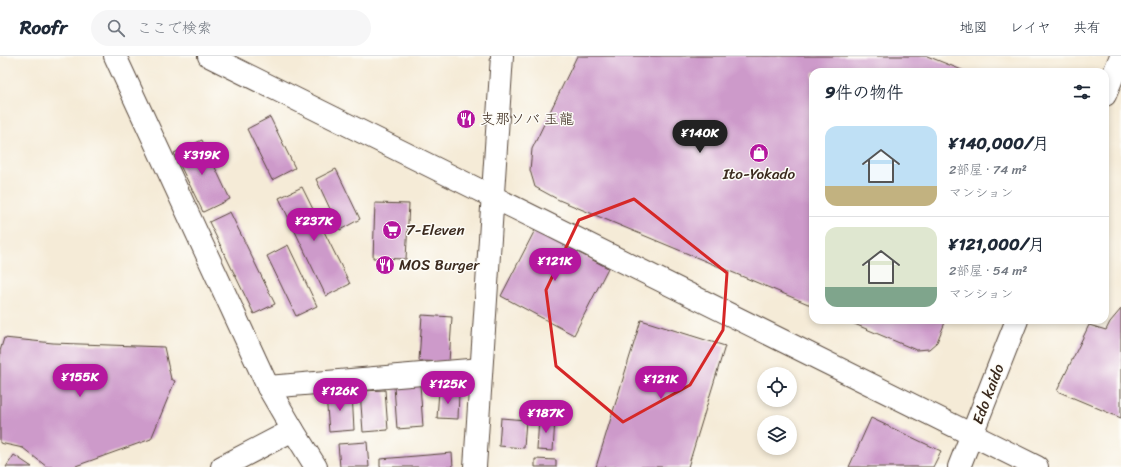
<!DOCTYPE html>
<html lang="ja">
<meta charset="utf-8">
<style>
:root{--surface:#fff;--page:#f6f6f7;--text:#1f2937;--muted:#747a83;--line:#e0e1e3;--accent:#b5179e}
body{margin:0;font-family:Sriracha,"Klee One",sans-serif;background:var(--page);color:var(--text);height:100vh;display:flex;flex-direction:column;font-size:15px;white-space:nowrap}
*{box-sizing:border-box;margin:0}
p{font-size:13px;color:var(--muted)}
.icon{flex:none;width:22px;height:22px;fill:none;stroke:currentColor;stroke-width:2;stroke-linecap:round;stroke-linejoin:round}
.map{position:relative;flex:1;overflow:hidden}
.side{position:absolute;left:809px;top:12px;width:300px;height:256px;display:flex;flex-direction:column;background:var(--surface);border-radius:12px;box-shadow:0 2px 6px #0003}
.side>*{flex:none}
.tools{position:absolute;left:757px;top:311px;display:grid;gap:8px}
.tools a{display:grid;place-items:center;width:40px;height:40px;border-radius:50%;background:var(--surface);box-shadow:0 2px 6px #0003;font-size:20px}
.price{position:absolute;translate:-50% -34px;padding:0 9px;border-radius:14px;background:var(--accent);color:#fff;font-size:13px;line-height:26px;filter:drop-shadow(0 1px 2px #0008)}
.price::after{content:'';position:absolute;left:50%;top:24px;width:12px;height:9px;margin-left:-6px;background:inherit;clip-path:polygon(0 0,100% 0,50% 100%)}
.price.on{background:#222;color:#fff}
ul{padding:0;list-style:none}
li{display:flex;align-items:center;gap:12px;height:100px;padding:0 16px}
li+li{border-top:1px solid var(--line)}
li span{display:grid;place-items:center;flex:none;width:112px;height:80px;border-radius:12px;color:#555}
li>.icon{margin-inline-start:auto}
span .icon{width:48px;height:48px;fill:#fffc;stroke-width:1}
li b{font-size:17px}
h2{display:flex;justify-content:space-between;align-items:center;height:48px;padding:0 16px;font-size:17px}
header{display:flex;align-items:center;gap:24px;box-sizing:border-box;height:56px;padding:0 20px;background:var(--surface);border-bottom:1px solid var(--line)}
header strong{font-size:19px}
nav{display:flex;gap:22px;margin-inline-start:auto;font-size:14px}
.search{width:280px;height:36px;background:var(--page);display:flex;align-items:center;gap:10px;box-sizing:border-box;padding:0 14px;border-radius:22px;color:var(--muted);font-size:15px}
.map>svg:first-child{display:block}
.building{fill:#cd9aca}
.lines{fill:none;stroke-linecap:round;stroke-linejoin:round}
.minor-casing{stroke:#57473a;stroke-width:24}
.minor{stroke:#fff;stroke-width:22}
.marked{fill:none;stroke:#d62828;stroke-width:3;stroke-linejoin:round}
.labels{text-anchor:middle;stroke-width:3;stroke-linejoin:round;paint-order:stroke}
.poi-label{font-size:15px;fill:#3b2a1e;stroke:#fdfcf7;text-anchor:start}
.street-label{font-size:15px;fill:#3b2a1e;stroke:#fdfcf7}
</style>
<header>
<strong>Roofr</strong>
<div class="search"><svg class="icon" aria-label="search" viewBox="0 0 24 24"><circle cx="10" cy="10" r="6"/><path d="M15 15l6 6"/></svg>ここで検索</div>
<nav><a>地図</a><a>レイヤ</a><a>共有</a></nav>
</header>
<div class="map">
<svg width="1121" height="411" viewBox="0 0 1121 411">
<rect width="100%" height="100%" fill="#fdfcf7"/>
<filter id="ink" filterUnits="userSpaceOnUse"><feTurbulence type="fractalNoise" baseFrequency=".025" numOctaves="2"/><feDisplacementMap in="SourceGraphic" scale="8" xChannelSelector="R" yChannelSelector="G"/><feConvolveMatrix kernelMatrix="1 2 1 2 8 2 1 2 1" color-interpolation-filters="sRGB"/></filter>
<filter id="wash" filterUnits="userSpaceOnUse"><feTurbulence type="fractalNoise" baseFrequency=".012" numOctaves="4" result="noise"/><feDisplacementMap in="SourceGraphic" scale="16" xChannelSelector="R" yChannelSelector="G"/><feGaussianBlur stdDeviation="0.9" result="paint"/><feColorMatrix in="noise" values="0 0 0 0 0 0 0 0 0 0 0 0 0 0 0 0 0 1.4 0 .05"/><feComposite in="paint" operator="in"/></filter>
<g filter="url(#wash)">
<rect width="100%" height="100%" fill="#f5ebd7"/>
<g id="blocks">
<g class="building">
<polygon points="577,0 927,0 967,16 813,16 813,250 559,144 535,131 530,114 532,93"/>
<polygon points="270,61 295,112 272,124 247,73"/>
<polygon points="202,84 230,143 203,156 174,97"/>
<polygon points="336,113 360,163 340,174 316,123"/>
<polygon points="302,131 350,228 326,240 279,142"/>
<polygon points="375,147 409,148 406,203 373,202"/>
<polygon points="230,156 275,248 254,258 209,166"/>
<polygon points="535,174 608,212 574,279 501,240"/>
<polygon points="288,189 317,250 296,260 267,200"/>
<polygon points="1121,253 1121,362 1057,335 1089,269 1106,274 1110,266"/>
<polygon points="422,259 452,261 449,306 419,305"/>
<polygon points="641,264 725,290 688,411 596,411"/>
<polygon points="845,264 946,264 937,286 929,293 916,294"/>
<polygon points="4,282 53,287 164,291 171,323 175,325 151,383 73,411 47,411 23,392 0,387 0,295"/>
<polygon points="420,328 423,371 397,373 394,330"/>
<polygon points="385,334 388,374 363,376 360,335"/>
<polygon points="439,335 459,336 458,363 437,362"/>
<polygon points="352,337 354,374 329,376 326,339"/>
<polygon points="501,362 526,364 524,392 499,390"/>
<polygon points="539,362 555,363 553,395 537,394"/>
<polygon points="871,362 941,395 933,411 849,411"/>
<polygon points="367,386 369,411 340,411 338,388"/>
<polygon points="452,397 453,411 380,411 380,403"/>
<polygon points="14,399 32,411 6,411"/>
<polygon points="535,403 556,404 556,411 535,411"/>
</g>
</g>
</g>
<g filter="url(#ink)">
<use href="#blocks" fill-opacity="0" stroke="#57473a" stroke-width="1"/>
<g class="lines">
<g class="minor-casing">
<g id="minor">
<polyline points="115,0 268,331 293,374 316,411"/>
<polyline points="209,0 1037,411"/>
<polyline points="1105,39 1121,0"/>
<polyline points="268,331 481,313"/>
<polyline points="222,411 293,374"/>
<polyline points="475,411 502,0"/>
<polyline points="959,411 1017,264"/>
</g>
</g>
<use href="#minor" class="minor"/>
</g>
</g>
<path class="marked" d="M634,143L727,217L723,274L690,329L623,366L556,310L546,234L579,164Z"/>
<defs>
<g id="restaurant-disc" transform="scale(1)"><circle r="9.5" fill="#b5179e" stroke="#fdfcf7"/><path d="M-5-6h1v4h1v-4h1v4h1v-4h1v5L-1.5 .5V6h-2V.5L-5-1ZM5-6V6H3V1.5H1.5Q1.5-4 5-6Z" fill="#fff"/></g>
<g id="shop-disc" transform="scale(1)"><circle r="9.5" fill="#b5179e" stroke="#fdfcf7"/><path d="M-5-2.5h2.3a2.7 3.5 0 0 1 5.4 0H5L5.5 6h-11ZM-1.5-2.5h3a1.5 2.3 0 0 0-3 0Z" fill="#fff"/></g>
<g id="supermarket-disc" transform="scale(1)"><circle r="9.5" fill="#b5179e" stroke="#fdfcf7"/><path d="M-6-5.5h2.5l.6 2H6L4.5 2H-2.5L-4.4-4H-6ZM-1.5 3.2a1.3 1.3 0 1 0 .1 0ZM3 3.2a1.3 1.3 0 1 0 .1 0Z" fill="#fff"/></g>
</defs>
<g fill-rule="evenodd">
<use href="#restaurant-disc" x="466" y="63"/>
<use href="#shop-disc" x="759" y="97"/>
<use href="#supermarket-disc" x="392" y="174"/>
<use href="#restaurant-disc" x="385" y="209"/>
</g>
<g class="labels">
<g class="poi-label">
<text x="480" y="68">支那ソバ 玉龍</text>
<text x="759" y="123" text-anchor="middle">Ito-Yokado</text>
<text x="406" y="179">7-Eleven</text>
<text x="399" y="214">MOS Burger</text>
</g>
<g class="street-label">
<text transform="translate(988 338) rotate(-69)" y="5">Edo kaido</text>
</g>
</g>
</svg>
<div class="tools">
<a><svg class="icon" aria-label="locate" viewBox="0 0 24 24"><circle cx="12" cy="12" r="6"/><path d="M12 2v4M12 18v4M2 12h4M18 12h4"/></svg></a>
<a><svg class="icon" aria-label="layers" viewBox="0 0 24 24"><path d="M12 4l9 5-9 5-9-5zM3 14l9 5 9-5"/></svg></a>
</div>
<b class="price on" style="left:700px;top:98px">¥140K</b>
<b class="price" style="left:202px;top:120px">¥319K</b>
<b class="price" style="left:314px;top:186px">¥237K</b>
<b class="price" style="left:555px;top:226px">¥121K</b>
<b class="price" style="left:80px;top:342px">¥155K</b>
<b class="price" style="left:661px;top:344px">¥121K</b>
<b class="price" style="left:448px;top:349px">¥125K</b>
<b class="price" style="left:340px;top:356px">¥126K</b>
<b class="price" style="left:546px;top:378px">¥187K</b>
<section class="side">
<h2>9件の物件<svg class="icon" aria-label="filters" viewBox="0 0 24 24"><path d="M4 7h16M4 17h16"/><circle cx="9" cy="7" r="2"/><circle cx="15" cy="17" r="2"/></svg></h2>
<ul>
<li><span style="background:linear-gradient(#bfe0f5 75%,#c2b280 0)"><svg class="icon" aria-label="home" viewBox="0 0 24 24"><path d="M3 11l9-7 9 7M6 9v11h12V9"/></svg></span><div><b>¥140,000/月</b><p>2部屋 · 74 m²</p><p>マンション</p></div></li>
<li><span style="background:linear-gradient(#dfe7d0 75%,#7fa58c 0)"><svg class="icon" aria-label="home" viewBox="0 0 24 24"><path d="M3 11l9-7 9 7M6 9v11h12V9"/></svg></span><div><b>¥121,000/月</b><p>2部屋 · 54 m²</p><p>マンション</p></div></li>
</ul>
</section>
</div>
